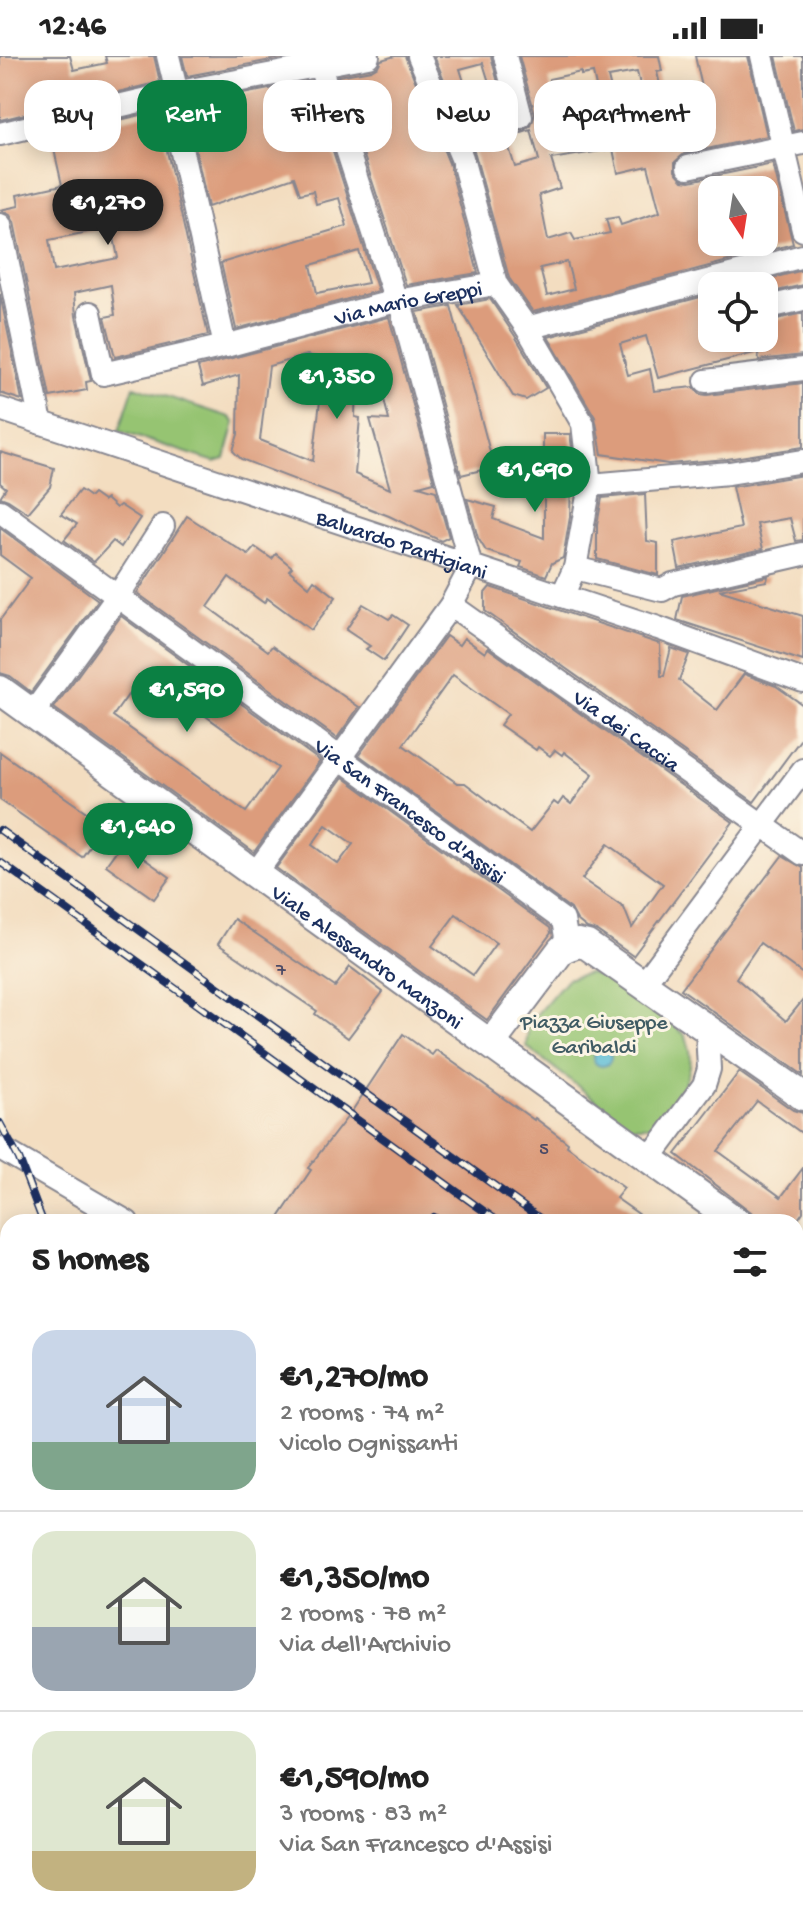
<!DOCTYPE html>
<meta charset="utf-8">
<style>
:root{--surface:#fff;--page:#f2f2f2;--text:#222;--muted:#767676;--line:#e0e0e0;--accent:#0b8043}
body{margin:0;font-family:"Gochi Hand",sans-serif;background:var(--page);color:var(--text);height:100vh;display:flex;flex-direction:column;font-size:30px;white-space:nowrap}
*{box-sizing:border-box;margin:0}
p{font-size:26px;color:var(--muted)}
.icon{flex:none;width:44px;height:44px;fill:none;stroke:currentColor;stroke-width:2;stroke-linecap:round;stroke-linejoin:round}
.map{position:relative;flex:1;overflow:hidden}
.sheet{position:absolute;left:0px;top:1158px;width:804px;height:712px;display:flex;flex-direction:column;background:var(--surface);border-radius:24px 24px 0 0;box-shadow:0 4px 20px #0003}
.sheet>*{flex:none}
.guide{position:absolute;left:24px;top:24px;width:756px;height:72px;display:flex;gap:16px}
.needle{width:52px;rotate:168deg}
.controls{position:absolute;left:698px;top:120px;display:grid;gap:16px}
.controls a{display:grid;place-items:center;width:80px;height:80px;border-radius:16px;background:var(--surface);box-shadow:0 4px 20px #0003;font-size:40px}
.price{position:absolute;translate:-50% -68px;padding:0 18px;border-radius:28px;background:var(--accent);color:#fff;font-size:26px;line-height:52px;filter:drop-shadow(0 2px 4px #0008)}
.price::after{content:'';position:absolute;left:50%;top:48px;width:24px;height:18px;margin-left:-12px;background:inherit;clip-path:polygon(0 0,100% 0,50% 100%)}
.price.selected{background:#222;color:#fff}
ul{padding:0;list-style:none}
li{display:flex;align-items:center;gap:24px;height:200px;padding:0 32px}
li+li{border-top:2px solid var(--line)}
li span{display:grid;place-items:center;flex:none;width:224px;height:160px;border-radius:24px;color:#555}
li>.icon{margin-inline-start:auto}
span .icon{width:96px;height:96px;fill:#fffc;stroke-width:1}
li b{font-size:34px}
h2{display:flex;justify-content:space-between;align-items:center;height:96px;padding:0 32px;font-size:34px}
.tag{padding:0 28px;border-radius:24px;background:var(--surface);box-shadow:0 4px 20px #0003;font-size:28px;line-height:72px}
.tag.selected{background:var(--accent);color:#fff}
.status{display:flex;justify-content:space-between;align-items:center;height:56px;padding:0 40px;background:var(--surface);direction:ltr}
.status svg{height:22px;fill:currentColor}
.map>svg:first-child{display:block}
.green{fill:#96c472;stroke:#587a68;stroke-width:2}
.water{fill:#57bcd6;stroke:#39769a;stroke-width:2}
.building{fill:#dc9c7c;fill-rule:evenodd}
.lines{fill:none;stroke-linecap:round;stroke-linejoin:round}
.minor-casing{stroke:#87868f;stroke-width:26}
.major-casing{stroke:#87868f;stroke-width:32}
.minor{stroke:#fff;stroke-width:22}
.major{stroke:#fff;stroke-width:28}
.rail-casing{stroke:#1b2f5e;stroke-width:8}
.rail{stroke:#fcf5e5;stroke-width:5;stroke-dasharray:15;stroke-linecap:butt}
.labels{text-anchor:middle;stroke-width:6;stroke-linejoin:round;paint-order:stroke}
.number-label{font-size:18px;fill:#4b4a66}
.street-label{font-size:22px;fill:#1b2f5e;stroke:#fcf5e5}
.park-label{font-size:22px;fill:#405c64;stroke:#fcf5e5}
</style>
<div class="status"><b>12:46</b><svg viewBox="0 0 49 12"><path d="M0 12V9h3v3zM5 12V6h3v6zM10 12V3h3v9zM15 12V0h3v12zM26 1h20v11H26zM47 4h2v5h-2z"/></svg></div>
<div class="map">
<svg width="803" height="1870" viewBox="0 0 803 1870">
<rect width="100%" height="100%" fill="#fcf5e5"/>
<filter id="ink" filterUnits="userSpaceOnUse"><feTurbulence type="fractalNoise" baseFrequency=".0125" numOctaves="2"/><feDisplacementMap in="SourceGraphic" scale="16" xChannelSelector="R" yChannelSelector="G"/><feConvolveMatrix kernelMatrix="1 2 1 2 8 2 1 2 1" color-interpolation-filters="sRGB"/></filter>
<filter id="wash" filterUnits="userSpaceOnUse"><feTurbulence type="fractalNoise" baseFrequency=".006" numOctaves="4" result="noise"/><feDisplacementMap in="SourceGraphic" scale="32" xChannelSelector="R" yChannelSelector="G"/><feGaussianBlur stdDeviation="1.8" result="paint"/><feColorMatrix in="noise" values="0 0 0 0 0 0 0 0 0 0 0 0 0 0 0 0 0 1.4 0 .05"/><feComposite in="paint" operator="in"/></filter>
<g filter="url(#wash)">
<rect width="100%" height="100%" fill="#f3ddc0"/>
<g class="green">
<polygon points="134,330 230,361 235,367 225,403 215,406 119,375"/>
<path d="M588,917L613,923L684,978C704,1014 675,1042 654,1070H629L526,990L529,967L567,923Z"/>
</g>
<g class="water">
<circle cx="602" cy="1001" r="9"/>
<polygon points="0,1811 8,1817 8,1852 0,1847"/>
<polygon points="23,1862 73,1862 85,1870 35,1870"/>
<polygon points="235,1862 282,1862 276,1870 240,1870"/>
</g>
<g id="blocks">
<g class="building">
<polygon points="0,0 70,0 74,14 107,7 105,0 154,0 160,26 0,64"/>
<polygon points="182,0 287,0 287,1 187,20"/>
<polygon points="395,0 405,0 449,107 478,217 406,229 338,20 371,14 378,10 381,4"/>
<path d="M434,0H491L508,65L517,74L524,75L531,70L535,58L519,0H659L662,15L657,16L667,58L706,49L695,0H748L767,80L684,98L675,106V115L683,124L690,125L773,108L793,188L533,256L509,222L475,98ZM483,7L501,65L477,70L467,46L470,45L460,13ZM581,16V19L593,17L603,62L559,71L549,23ZM637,16L646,53L617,58L608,21ZM531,74L539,104L515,111L506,82ZM613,93L618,117L648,110L660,156L621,169L618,161L606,163L610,177L575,184L571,177L548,184L539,139L560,132L551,103ZM712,134H764V186H712ZM567,206L574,233L547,240L540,212Z"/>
<polygon points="776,0 803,0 803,73 794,75"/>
<path d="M295,28L298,37L313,33L378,235L236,273L221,207L347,170L339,142L316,148L313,135L300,138L294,121L208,151L186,49ZM359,195L368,227L317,237L311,209Z"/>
<path d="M158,55L208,279L115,301L105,261L115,259L111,229L74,237L76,260L91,325L86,326L87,334L50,341L14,166L10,159L0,154L19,150L17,139L62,129L51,80ZM112,171L118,202L54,215L49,184Z"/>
<polygon points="803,214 803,229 764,238 764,230 743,230"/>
<polygon points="0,238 22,344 0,337"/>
<polygon points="712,238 712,282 764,282 764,266 803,257 803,299 759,304 758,296 658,322 646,280 620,288 628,319 650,313 654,335 694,331 700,338 707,339 803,327 803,391 727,403 668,408 602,398 595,361 548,281"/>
<polygon points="490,243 515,280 546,332 526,344 513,340 458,249"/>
<polygon points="451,250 494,411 461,419 417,256"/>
<path d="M389,261L434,426L419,430L436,435L449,481L441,485L389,460L241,403L233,395L238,378L239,319L203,330L198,311ZM307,299L325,302L313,405L260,384L269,310ZM379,323L389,364L370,363L390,433L355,418L360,362L355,361L356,325Z"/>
<polygon points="543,378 570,378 572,391 570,461 563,502 552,507 546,520 520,511 522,506 486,495 478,482 467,443 496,451 493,463 544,482 544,438 536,437 536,422 543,422"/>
<polygon points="0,396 54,412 50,431 28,457 8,444 0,441 6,432 0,427"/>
<polygon points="803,419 803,484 796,485 790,462 757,468 763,493 679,512 674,486 741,472 732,431"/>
<polygon points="80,434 90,441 93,438 103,445 106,443 116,452 120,449 140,462 121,491 113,485 94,506 64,484 77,468 61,458"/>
<polygon points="645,438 647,485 658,487 658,519 597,503 597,469 602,442"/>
<polygon points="187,460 248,499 255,491 272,503 276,498 292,511 289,514 309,531 314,524 336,541 311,574 267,542 264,547 229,521 208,551 268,595 272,590 359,651 337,682 137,537"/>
<polygon points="0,472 98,544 31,636 10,620 0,617 0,564 31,522 0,499"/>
<polygon points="768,520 767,525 719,534 803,560 803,605 677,564 682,540"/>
<polygon points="490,531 660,588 661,620 664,620 671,592 689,598 679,624 717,654 744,618 776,630 803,649 803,680 754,746 485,555 485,537"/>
<polygon points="363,548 389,563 393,559 408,569 384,605 366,593 370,590 346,574"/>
<path d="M121,560L320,705L254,796L54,652ZM128,639L156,660L169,643L196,662L200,656L278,712L246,756L113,660Z"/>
<path d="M446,580L459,589L464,582L485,597L488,592L733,766L633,900L597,875L587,872L577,864L571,853L359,699ZM453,619L508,658L500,669L536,694L538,691L550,700L555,694L562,699L564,696L593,718L571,748L563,742L558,749L554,746L530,776L465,727H457L403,689ZM608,788L663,828L632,872L624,852L582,823Z"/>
<polygon points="0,696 105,769 82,801 0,744"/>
<path d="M343,721L550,872L551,877L487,964L276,812ZM326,769L353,788L338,808L312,789ZM456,858L496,887L473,919L432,890Z"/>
<polygon points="122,787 170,821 154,843 106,809"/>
<polygon points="782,800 803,812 803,918 760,887 736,922 786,965 803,944 803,1019 681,933"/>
<polygon points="234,863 335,931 350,911 383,936 348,982 315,958 317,955 218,888"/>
<polygon points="403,978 432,999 436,994 534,1064 535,1062 568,1087 567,1090 624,1132 616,1142 650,1166 276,1166 311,1114 308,1112 352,1055"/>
<polygon points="739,1016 793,1054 803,1057 803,1078 757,1045 718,1095 781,1141 803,1112 803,1156 796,1166 764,1166 676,1098"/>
</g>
</g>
</g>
<g filter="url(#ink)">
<use href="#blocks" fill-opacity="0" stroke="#87868f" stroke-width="2"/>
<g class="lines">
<g class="minor-casing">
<g id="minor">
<polyline points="168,0 177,37"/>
<polyline points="419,0 462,102 496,228"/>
<polyline points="505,0 521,61"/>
<polyline points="762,0 803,174"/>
<polyline points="320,10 396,245 402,254 471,511"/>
<polyline points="169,38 225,290"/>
<polyline points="0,78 169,38 368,0"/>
<polyline points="688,111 803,87"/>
<polyline points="0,169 41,367"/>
<polyline points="764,252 803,243"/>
<path id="s1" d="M90,257L103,318L225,290L396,245L496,228L527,272L583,368L590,429L575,512L562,540"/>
<polyline points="527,272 803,200"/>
<polyline points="706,325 803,313"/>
<path id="s2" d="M0,353L658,572L803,625"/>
<polyline points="590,429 729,417 803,405"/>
<path id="s3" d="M0,455L563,864L566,881L562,893"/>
<polyline points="575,512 662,534 673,528 803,498"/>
<path id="s4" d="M451,549L803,798"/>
<polyline points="33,657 118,540 163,470"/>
<polyline points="255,818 451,549 471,511"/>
<polyline points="642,930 803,714"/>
<polyline points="0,1092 127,1166"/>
<polyline points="650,1102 704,1029 709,1013 707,975"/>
<polyline points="796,1595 803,1596"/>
</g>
</g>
<g class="major-casing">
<g id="major">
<path id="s5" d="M0,634L737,1166"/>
<polyline points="492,986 562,893 578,887 587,889 803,1040"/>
<polyline points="796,1209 803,1214"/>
<polyline points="796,1242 803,1248"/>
<polyline points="796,1297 803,1301"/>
</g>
</g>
<use href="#minor" class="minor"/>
<use href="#major" class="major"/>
<g class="rail-casing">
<g id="rail">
<polyline points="0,774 545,1166"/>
<polyline points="0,806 499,1166"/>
<polyline points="0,1067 19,1103 43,1166"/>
<polyline points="434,1161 441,1166"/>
<polyline points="796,1347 803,1352"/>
<polyline points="796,1363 803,1367"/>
<polyline points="796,1406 803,1410"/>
<polyline points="796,1425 803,1428"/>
<polyline points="796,1443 803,1446"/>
<polyline points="0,1527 8,1513"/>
<polyline points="0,1551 8,1542"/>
<polyline points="0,1674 8,1666"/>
</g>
</g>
<use href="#rail" class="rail"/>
</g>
</g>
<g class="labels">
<g class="number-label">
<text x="281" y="919">7</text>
<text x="544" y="1098">5</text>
</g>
<g class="street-label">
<text dy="8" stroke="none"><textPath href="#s1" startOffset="376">Via Mario Greppi</textPath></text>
<text dy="8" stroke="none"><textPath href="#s2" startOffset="424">Baluardo Partigiani</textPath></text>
<text dy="8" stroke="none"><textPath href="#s4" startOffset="216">Via dei Caccia</textPath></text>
<text dy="8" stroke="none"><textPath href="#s3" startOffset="508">Via San Francesco d'Assisi</textPath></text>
<text dy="8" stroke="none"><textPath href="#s5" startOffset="454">Viale Alessandro Manzoni</textPath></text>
</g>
<g class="park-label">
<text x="594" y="972">Piazza Giuseppe<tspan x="594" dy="25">Garibaldi</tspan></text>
</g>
</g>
</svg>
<div class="controls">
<a><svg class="needle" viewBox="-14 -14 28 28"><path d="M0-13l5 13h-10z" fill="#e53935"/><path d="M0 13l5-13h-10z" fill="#767676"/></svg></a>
<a><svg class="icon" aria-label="locate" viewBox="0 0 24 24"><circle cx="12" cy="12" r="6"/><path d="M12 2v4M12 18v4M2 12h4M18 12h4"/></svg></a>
</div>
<b class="price selected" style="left:108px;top:191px">€1,270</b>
<b class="price" style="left:337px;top:365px">€1,350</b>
<b class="price" style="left:535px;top:458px">€1,690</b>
<b class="price" style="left:187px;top:678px">€1,590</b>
<b class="price" style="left:138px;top:815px">€1,640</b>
<div class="guide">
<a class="tag">Buy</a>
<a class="tag selected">Rent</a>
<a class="tag">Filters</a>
<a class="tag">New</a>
<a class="tag">Apartment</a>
</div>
<section class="sheet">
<h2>5 homes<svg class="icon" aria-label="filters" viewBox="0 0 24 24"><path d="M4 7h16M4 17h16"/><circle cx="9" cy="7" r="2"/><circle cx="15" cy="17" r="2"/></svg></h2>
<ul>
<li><span style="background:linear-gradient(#c9d6e8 70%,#7fa58c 0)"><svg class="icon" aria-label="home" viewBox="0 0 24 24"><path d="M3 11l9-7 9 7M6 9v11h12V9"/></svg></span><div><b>€1,270/mo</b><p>2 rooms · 74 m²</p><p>Vicolo Ognissanti</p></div></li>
<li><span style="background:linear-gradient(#dfe7d0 60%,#9aa5b1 0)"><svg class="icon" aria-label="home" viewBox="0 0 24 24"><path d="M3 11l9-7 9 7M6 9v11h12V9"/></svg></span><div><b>€1,350/mo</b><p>2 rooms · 78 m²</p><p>Via dell'Archivio</p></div></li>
<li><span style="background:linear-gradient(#dfe7d0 75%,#c2b280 0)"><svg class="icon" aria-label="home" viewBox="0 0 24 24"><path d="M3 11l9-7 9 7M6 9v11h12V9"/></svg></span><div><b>€1,590/mo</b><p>3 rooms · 83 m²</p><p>Via San Francesco d'Assisi</p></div></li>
</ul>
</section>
</div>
